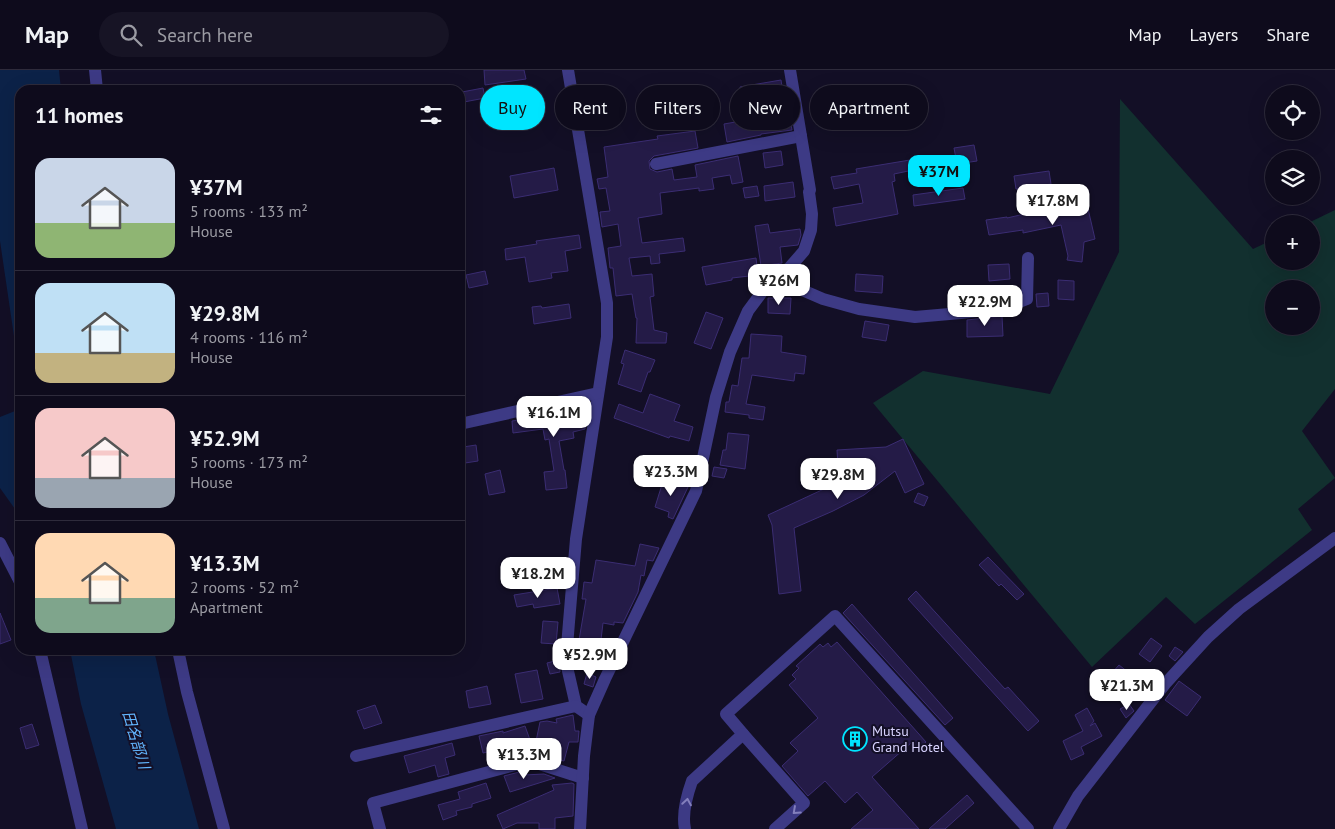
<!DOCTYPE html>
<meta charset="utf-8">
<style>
:root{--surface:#0e0b1c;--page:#171425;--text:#f1f3f6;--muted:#9b9ba3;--line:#2e2b3b;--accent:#00e5ff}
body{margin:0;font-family:"PT Sans","Noto Sans JP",sans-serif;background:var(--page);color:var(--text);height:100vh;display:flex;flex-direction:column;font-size:19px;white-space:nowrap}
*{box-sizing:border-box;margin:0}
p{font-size:16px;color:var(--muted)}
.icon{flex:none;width:28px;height:28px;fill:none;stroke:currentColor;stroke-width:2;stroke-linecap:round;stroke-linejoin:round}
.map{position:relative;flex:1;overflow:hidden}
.panel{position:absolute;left:15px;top:15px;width:450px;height:570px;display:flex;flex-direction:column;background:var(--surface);border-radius:15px;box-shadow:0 5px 20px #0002,0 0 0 1px var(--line)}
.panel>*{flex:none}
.hud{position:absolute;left:480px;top:15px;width:475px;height:45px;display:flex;gap:10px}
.buttons{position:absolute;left:1265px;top:15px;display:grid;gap:10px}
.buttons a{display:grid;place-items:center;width:55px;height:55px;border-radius:50%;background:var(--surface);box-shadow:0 5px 20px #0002,0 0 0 1px var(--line);font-size:25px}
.price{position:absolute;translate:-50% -42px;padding:0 11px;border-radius:10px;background:#fff;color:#222;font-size:16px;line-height:32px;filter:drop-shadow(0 1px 2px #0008)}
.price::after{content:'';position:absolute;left:50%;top:30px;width:15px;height:11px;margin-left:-8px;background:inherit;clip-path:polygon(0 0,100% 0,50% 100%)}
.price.on{background:var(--accent);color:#111}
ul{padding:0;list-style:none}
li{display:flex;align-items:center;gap:15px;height:125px;padding:0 20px}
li+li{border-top:1px solid var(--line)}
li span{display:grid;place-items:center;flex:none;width:140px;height:100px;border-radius:15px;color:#555}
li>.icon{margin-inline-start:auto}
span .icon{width:60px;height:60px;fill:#fffc;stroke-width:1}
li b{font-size:21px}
h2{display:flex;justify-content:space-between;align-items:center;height:60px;padding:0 20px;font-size:21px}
.tag{padding:0 18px;border-radius:22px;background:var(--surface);box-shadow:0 5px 20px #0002,0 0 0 1px var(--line);font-size:18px;line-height:45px}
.tag.on{background:var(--accent);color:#111}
header{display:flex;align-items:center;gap:30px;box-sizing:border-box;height:70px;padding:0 25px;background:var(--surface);border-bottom:1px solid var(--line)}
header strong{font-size:24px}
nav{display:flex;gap:28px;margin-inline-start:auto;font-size:18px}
.search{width:350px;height:45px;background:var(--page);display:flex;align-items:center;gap:12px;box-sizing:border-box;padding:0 18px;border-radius:28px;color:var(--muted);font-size:19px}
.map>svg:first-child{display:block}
.green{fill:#12302f;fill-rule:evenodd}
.water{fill:#0c2248}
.building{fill:#241b47;stroke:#3b2d73}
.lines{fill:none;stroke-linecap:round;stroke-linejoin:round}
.minor{stroke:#3d3a85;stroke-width:12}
.oneway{stroke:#837fbc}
.labels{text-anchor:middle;stroke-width:4;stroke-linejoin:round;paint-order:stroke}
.poi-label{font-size:14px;fill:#d9d4ff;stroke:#130f26;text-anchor:start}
.water-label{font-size:15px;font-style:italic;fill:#62b6ff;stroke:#130f26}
</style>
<header>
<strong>Map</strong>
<div class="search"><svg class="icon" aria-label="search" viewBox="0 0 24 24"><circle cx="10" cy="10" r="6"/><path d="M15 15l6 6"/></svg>Search here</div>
<nav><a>Map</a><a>Layers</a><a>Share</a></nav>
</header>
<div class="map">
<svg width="1335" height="759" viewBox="0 0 1335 759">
<rect width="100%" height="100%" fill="#130f26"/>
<path class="green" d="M1120,29L1253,179L1274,169V191H1311V154H1306L1335,140V319L1302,361L1335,408L1298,439L1312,460L1195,554L1166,527L1092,597L873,333L923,301L1050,324L1119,182ZM1274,219H1311V256H1274Z"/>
<g class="water">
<polygon points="0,0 59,0 61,20 20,20 20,307 0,171"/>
<polygon points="20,339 20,446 0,418 0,347"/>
<polygon points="70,580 154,580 168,644 199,759 116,759 81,634"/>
</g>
<g class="building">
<polygon points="484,0 524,0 526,9 485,15"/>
<polygon points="781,10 786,44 789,43 792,60 761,64 761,65 727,72 724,54 747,50 740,17"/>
<polygon points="483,18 485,28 464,32 462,22"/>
<polygon points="851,28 854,45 815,52 812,40 833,36 832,31"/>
<polygon points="695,61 698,78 654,86 649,91 650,99 657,102 672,99 674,110 697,107 695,95 738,86 743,112 732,114 730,105 712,108 714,119 699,121 699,118 660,123 662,144 638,148 642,173 683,168 685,181 659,184 660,193 651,194 650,186 629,188 632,206 652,204 654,226 650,227 654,260 667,263 666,273 636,273 637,248 636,248 632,224 616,226 613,198 610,198 608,178 621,176 618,154 602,157 600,142 610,141 606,118 599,119 597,109 608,107 604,77 658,69 657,66"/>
<polygon points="974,75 977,91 957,94 954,78"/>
<polygon points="781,81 783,95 765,98 763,83"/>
<polygon points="916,89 918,99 894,104 895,111 892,112 898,144 836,156 833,138 863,133 859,114 834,119 831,107 857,103 856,99"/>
<polygon points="554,98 558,120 514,128 510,106"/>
<polygon points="1049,101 1051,114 1016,119 1014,106"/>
<polygon points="793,112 795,127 765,131 764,116"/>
<polygon points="757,116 759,126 745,128 743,118"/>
<polygon points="963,118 965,129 914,136 913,125"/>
<polygon points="1086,130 1095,169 1084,172 1082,192 1067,190 1068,186 1061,155 1023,163 1023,160 989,165 986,150 1007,147 1007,148"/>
<polygon points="768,154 770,163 800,159 801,165 798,175 780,177 782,193 761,196 755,156"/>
<polygon points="579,165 581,178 565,181 568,201 551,203 552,208 529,212 525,187 506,190 505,179 537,174 536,171"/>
<polygon points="756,188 758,205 732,208 732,210 706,215 702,197"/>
<polygon points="1009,194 1010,209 989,211 988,195"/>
<polygon points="485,201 488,214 469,218 466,205"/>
<polygon points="856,204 883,206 882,223 855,221"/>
<polygon points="1058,210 1074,211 1074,230 1058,229"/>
<polygon points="1048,223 1049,236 1037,237 1036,224"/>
<polygon points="768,228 791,228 790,244 768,243"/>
<polygon points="569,234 571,248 534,254 532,237 541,236 542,238"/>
<polygon points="706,242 723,248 711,279 694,273"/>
<polygon points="1002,246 1003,266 967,267 967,250"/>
<polygon points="865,251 889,255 886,271 862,267"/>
<polygon points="751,264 782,266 781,282 806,286 804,304 795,303 794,311 752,305 746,334 765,337 763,350 749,348 749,345 725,342 726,332 729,332 732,315 738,316 742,288 749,288"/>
<polygon points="625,280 655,290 650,302 648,302 641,322 618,314 624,294 621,293"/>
<polygon points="650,324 680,335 674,351 693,357 689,371 670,366 669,368 614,348 619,334 643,343"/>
<polygon points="579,336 582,350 586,349 585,359 573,362 574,368 559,371 564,400 565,400 567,418 546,420 544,402 554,401 549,369 545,370 543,359 513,363 512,351 534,348 534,346"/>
<polygon points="728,363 749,365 745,399 720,395 723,380 726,380"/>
<polygon points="903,369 924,414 905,423 895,401 864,425 833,441 794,458 801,521 779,524 772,455 768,445 839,412 837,380 886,377"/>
<polygon points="476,375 478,391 465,393 463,377"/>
<polygon points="714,397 727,399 724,408 712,406"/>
<polygon points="500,400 505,422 489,425 485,404"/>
<polygon points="664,408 688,417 673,449 668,447 669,442 655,437"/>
<polygon points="918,423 928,427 924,436 914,432"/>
<polygon points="640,474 659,478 653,491 647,490 644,506 641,505 638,522 623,553 614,552 614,555 603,553 600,578 578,576 586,529 582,529 584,512 592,513 596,490 635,496"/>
<polygon points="988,487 1024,524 1017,530 1001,514 999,516 979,495"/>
<polygon points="557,518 560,534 534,538 533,534 517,537 514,525"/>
<polygon points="916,521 1005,619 1008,617 1039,651 1028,661 908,529"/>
<polygon points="852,534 953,648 945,655 843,543"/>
<polygon points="0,543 11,570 0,574"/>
<polygon points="543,551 558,552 556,574 541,573"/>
<polygon points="1151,568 1162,576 1150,592 1139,584"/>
<polygon points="837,572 926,672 917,680 911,673 872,707 919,759 851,759 873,740 857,722 845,733 825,711 808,726 782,696 798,681 790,673 818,648 789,615 796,609 792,605 799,598 796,596 820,574 823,577 828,573 831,577"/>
<polygon points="1175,577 1183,582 1175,591 1169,586"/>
<polygon points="559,590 560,602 550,604 547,593"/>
<polygon points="1119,595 1133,606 1118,623 1105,611"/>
<polygon points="537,600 543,629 521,633 515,604"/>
<polygon points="587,603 596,607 593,617 584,614"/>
<polygon points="1179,611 1201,627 1187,646 1165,630"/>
<polygon points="487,616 491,634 469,638 466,621"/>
<polygon points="1129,634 1134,641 1126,648 1120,639"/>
<polygon points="375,635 382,653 364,659 357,641"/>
<polygon points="1087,638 1094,651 1090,656 1095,653 1102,666 1081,677 1084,684 1071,690 1063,671 1083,661 1075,645"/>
<polygon points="573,645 575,661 579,661 578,672 569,672 564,691 532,683 515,682 516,686 499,691 496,680 483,683 479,666 503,661 503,663 525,656 534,681 540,652 547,651 557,653 556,649"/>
<polygon points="32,654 39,675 26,679 20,658"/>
<polygon points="452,673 455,685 445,688 449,704 438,707 435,695 409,703 404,686"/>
<polygon points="523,701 524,705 544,704 555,708 510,722 504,706"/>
<polygon points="486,713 491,728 472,734 472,737 456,741 457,745 443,750 438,735 460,729 458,722"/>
<polygon points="572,713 574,714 573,746 555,748 555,759 539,759 539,753 517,753 503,759 497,745 554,720 552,715"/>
<polygon points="967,725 974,733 945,759 929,759"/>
</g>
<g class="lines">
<g class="minor">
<polyline points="95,0 97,20"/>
<polyline points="568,0 607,233 607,267 576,469 569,552 567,577 568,601 576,636 589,645"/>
<polyline points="656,94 801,66"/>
<polyline points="768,217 786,213 823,229 859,239 915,247 961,243 1007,237 1027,229 1028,188"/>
<polyline points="460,354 598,323"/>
<polyline points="0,473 20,512"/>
<polyline points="40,580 82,759"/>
<polyline points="178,580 187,622 224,759"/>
<polyline points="743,664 726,644 835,546 1028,759"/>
<polyline points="356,686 576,636"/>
<polyline points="380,759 373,733 530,691 583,708"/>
<polyline points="580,759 584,686 589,645 605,609 696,421 716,327 730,282 748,241 765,218 790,197 804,181 811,160 812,144 809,122 810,120 790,0"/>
<path d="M685,759C682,745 687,725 692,711L743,664L804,733L775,759"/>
<polyline points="1059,759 1078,726 1165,614 1208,567 1239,539 1335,468"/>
</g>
</g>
<defs><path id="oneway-chevron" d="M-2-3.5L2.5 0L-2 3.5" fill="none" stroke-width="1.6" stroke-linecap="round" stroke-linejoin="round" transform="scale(1.25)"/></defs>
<g class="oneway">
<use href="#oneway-chevron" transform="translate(687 732) rotate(-81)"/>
<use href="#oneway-chevron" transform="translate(796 741) rotate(138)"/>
</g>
<defs>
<g id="building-ring" transform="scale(1.25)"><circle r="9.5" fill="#130f26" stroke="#00e5ff" stroke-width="1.5"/><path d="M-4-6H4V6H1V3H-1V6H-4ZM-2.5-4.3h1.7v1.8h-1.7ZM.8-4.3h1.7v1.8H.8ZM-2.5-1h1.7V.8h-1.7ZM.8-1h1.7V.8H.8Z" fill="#00e5ff"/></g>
</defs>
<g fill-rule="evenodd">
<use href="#building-ring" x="855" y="669"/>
</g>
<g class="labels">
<g class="poi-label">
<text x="872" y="666">Mutsu<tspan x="872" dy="16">Grand Hotel</tspan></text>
</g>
<g class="water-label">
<text transform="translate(136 670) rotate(73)" y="5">田名部川</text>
</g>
</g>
</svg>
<div class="buttons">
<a><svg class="icon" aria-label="locate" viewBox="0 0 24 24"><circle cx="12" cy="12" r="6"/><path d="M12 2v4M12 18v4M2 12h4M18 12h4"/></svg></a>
<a><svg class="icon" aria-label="layers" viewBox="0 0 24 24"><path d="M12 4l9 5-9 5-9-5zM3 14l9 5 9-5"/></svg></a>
<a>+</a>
<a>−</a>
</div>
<b class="price on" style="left:939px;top:127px">¥37M</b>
<b class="price" style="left:1053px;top:156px">¥17.8M</b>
<b class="price" style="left:779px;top:236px">¥26M</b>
<b class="price" style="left:985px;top:257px">¥22.9M</b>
<b class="price" style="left:554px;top:368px">¥16.1M</b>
<b class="price" style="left:671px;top:427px">¥23.3M</b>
<b class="price" style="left:838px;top:430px">¥29.8M</b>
<b class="price" style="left:538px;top:529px">¥18.2M</b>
<b class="price" style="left:590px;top:610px">¥52.9M</b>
<b class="price" style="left:1127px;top:641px">¥21.3M</b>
<b class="price" style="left:524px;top:710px">¥13.3M</b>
<div class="hud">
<a class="tag on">Buy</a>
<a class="tag">Rent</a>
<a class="tag">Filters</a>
<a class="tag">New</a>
<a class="tag">Apartment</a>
</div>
<section class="panel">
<h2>11 homes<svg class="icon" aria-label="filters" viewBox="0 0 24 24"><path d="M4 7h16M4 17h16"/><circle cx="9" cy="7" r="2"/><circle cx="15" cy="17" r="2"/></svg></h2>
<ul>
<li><span style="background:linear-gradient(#c9d6e8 65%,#8fb573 0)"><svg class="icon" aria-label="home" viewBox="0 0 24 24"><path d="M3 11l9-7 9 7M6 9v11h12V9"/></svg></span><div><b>¥37M</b><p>5 rooms · 133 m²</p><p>House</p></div></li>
<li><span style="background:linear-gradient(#bfe0f5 70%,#c2b280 0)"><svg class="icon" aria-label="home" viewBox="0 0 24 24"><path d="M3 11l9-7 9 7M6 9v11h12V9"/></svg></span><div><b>¥29.8M</b><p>4 rooms · 116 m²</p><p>House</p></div></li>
<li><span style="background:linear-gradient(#f6c9c9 70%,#9aa5b1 0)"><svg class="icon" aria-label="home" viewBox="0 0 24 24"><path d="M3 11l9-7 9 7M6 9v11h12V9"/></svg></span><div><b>¥52.9M</b><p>5 rooms · 173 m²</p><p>House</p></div></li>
<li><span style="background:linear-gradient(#ffd9b3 65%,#7fa58c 0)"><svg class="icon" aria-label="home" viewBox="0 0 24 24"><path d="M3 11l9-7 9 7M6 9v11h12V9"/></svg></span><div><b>¥13.3M</b><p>2 rooms · 52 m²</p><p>Apartment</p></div></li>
</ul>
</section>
</div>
